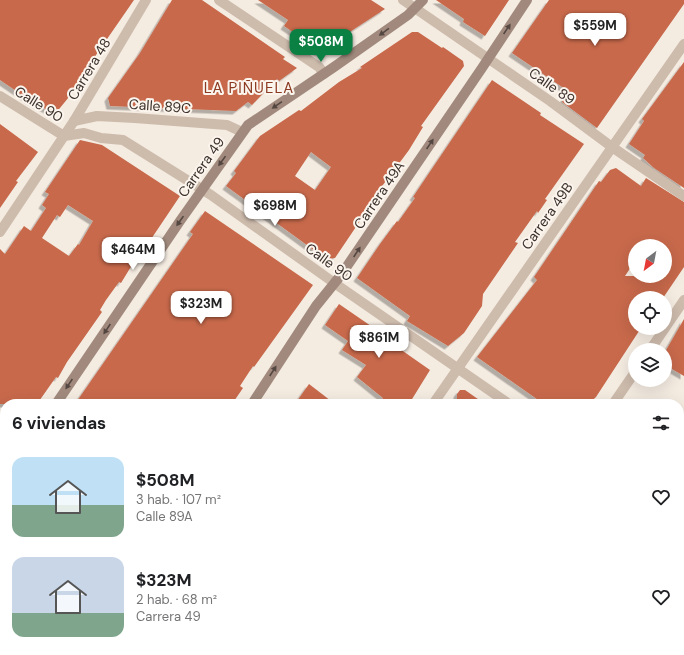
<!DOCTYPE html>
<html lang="es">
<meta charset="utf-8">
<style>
:root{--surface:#fff;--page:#f6f6f6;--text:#202124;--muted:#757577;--accent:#0b8043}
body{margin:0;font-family:"DM Sans",sans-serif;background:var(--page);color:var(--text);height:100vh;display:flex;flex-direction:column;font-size:15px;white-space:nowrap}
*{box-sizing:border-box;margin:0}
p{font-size:13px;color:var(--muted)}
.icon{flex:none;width:22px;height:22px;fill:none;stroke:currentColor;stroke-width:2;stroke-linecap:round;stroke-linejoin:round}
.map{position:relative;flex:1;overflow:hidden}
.drawer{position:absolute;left:0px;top:399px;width:684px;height:256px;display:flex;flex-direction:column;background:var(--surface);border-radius:16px 16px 0 0;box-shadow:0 4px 16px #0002}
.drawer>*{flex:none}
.needle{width:26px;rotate:212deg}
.controls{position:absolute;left:628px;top:239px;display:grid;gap:8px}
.controls a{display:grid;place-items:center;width:44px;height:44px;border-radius:50%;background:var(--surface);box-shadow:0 4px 16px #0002;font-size:20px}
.price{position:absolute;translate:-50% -34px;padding:0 9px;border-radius:8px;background:#fff;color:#222;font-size:13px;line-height:26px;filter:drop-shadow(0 1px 2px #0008)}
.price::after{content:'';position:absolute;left:50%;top:24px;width:12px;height:9px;margin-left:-6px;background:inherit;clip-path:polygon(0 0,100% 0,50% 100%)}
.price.current{background:var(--accent);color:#fff}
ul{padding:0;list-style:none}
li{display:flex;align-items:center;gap:12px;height:100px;padding:0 12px}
li span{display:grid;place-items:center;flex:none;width:112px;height:80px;border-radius:12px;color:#555}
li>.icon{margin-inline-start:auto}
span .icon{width:48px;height:48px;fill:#fffc;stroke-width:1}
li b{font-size:17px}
h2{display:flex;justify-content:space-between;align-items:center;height:48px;padding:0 12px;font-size:17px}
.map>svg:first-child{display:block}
.building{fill:#c8694b;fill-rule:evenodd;filter:url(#shadow)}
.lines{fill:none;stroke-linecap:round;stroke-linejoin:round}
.street{stroke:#cdbbac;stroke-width:10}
.secondary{stroke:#a18a7d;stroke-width:10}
.oneway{fill:#544640}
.labels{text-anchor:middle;stroke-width:4;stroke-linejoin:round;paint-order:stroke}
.street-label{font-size:14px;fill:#3b302b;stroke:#fbf5ee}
.neighbourhood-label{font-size:15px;letter-spacing:1px;fill:#8c3b22;stroke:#fbf5ee}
</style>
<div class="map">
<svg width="684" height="655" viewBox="0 0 684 655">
<defs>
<filter id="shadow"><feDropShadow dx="-3.5" dy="3.5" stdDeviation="0" flood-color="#0004"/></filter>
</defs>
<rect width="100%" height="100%" fill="#f4ebe1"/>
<g class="building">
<polygon points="0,0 134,0 78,81 73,92 55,114 31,101 0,80"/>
<polygon points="172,0 202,0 285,57 283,59 297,68 279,81 277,79 252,105 248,102 236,111 110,106 108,98 140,53"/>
<polygon points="258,0 371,0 385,9 345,35 344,34 339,41 334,38 326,50 318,52 308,45 309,43 284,26 288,20"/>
<polygon points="436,0 509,0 485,36 463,22 464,19"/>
<polygon points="549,0 684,0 684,4 597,128 562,102 568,91 512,53"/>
<path d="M412,32H418L442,48L443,47L463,61L464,66L421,126L423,127L409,150L368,205L370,206L335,258L326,259L226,186L236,173L234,171L260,136L299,110L301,111L339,82L362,68L360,67ZM311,152L331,167L315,190L295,176Z"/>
<polygon points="684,62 684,188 654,168 643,158 645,155 629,144 644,121 642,119"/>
<polygon points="492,80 541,113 540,115 584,144 545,199 547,200 538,213 537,211 515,242 518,243 483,294 482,306 464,333 448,346 407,321 410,316 357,278 380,244 397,221 398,222 415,198 413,197 421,185"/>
<polygon points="0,124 38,152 16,181 18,182 0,208"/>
<path d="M80,140L102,145L180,196L133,266L132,265L121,283L119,282L106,300L100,310L102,312L67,362L58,378L56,377L37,404H0V249L5,254L24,226L31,231L46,208L42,205L49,194L45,192ZM68,205L93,221L79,245L78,244L69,256L42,238L57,215L60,217Z"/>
<path d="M616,168L641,186L646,178L684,202V267L663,298H635V328H641L596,397L588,404H544L477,357L537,280L534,277L599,181L601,182L610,170ZM635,246H665V276H625L635,261Z"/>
<polygon points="205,211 313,285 254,367 253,366 240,386 243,388 232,404 75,404 193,234 190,232"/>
<polygon points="339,304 371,326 370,328 430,370 409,404 379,404 383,398 357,377 366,365 342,350 348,341 325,325"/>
<polygon points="684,319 684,376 665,365 665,352"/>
<polygon points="309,384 335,404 295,404"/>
<polygon points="460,390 465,390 485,404 463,404 457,400 457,394"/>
</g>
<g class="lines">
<g class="street">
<polyline points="219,0 319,67 324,74"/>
<polyline points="403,0 550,101 612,147 684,196"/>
<polyline points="0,96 64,136 84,133 101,138 123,140 211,195 340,287 509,404"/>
<polyline points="74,121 97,116 135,118 227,125 242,132"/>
<polyline points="0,232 74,121 146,0"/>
<polyline points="650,350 684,300"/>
<polyline points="433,404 684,44"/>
<polyline points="613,404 635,372"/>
<polyline points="0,489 5,482"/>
<polyline points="679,522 684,525"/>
<polyline points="679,594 684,588"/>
<polyline points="555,650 562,655"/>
<polyline points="83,655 87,650"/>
<polyline points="261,655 264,650"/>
<polyline points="442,655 446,650"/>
<polyline points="630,655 634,650"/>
</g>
<g class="secondary">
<polyline points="56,404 180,221 248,125 334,67 408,15 423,0"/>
<polyline points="252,404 316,306 341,275 482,68 527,0"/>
<polyline points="0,435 5,439"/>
<polyline points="315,650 323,655"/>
</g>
</g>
<defs><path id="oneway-solid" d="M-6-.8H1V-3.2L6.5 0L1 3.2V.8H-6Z"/></defs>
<g class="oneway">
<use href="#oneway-solid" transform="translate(507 29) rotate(-56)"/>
<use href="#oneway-solid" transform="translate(384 32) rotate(144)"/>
<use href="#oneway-solid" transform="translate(277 105) rotate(146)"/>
<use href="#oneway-solid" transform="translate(430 144) rotate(-56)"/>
<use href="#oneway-solid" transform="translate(222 161) rotate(126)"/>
<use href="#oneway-solid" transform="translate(180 221) rotate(125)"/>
<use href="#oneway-solid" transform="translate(357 252) rotate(-56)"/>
<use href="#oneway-solid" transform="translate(107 329) rotate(124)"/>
<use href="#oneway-solid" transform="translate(273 371) rotate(-57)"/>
<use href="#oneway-solid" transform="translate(69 384) rotate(124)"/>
</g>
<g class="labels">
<g class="street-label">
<text transform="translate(89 69) rotate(-59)" y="5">Carrera 48</text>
<text transform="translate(552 86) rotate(35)" y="5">Calle 89</text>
<text transform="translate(39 104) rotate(32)" y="5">Calle 90</text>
<text transform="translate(160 106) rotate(4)" y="5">Calle 89C</text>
<text transform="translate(201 167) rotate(-55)" y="5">Carrera 49</text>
<text transform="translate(379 195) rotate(-56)" y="5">Carrera 49A</text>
<text transform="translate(547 216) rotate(-55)" y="5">Carrera 49B</text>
<text transform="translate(329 262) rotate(36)" y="5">Calle 90</text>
</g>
<g class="neighbourhood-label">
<text x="249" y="93">LA PIÑUELA</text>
</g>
</g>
</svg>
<div class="controls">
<a><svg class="needle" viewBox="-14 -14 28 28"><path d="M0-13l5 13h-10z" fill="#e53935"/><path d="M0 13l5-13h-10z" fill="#757577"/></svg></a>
<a><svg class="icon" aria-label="locate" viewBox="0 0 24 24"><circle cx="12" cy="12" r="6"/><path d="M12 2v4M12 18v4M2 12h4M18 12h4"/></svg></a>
<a><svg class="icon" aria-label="layers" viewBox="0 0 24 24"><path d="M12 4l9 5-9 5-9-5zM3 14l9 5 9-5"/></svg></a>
</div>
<b class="price" style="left:595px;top:47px">$559M</b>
<b class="price current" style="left:321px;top:63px">$508M</b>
<b class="price" style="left:275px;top:227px">$698M</b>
<b class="price" style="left:133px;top:271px">$464M</b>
<b class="price" style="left:201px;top:325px">$323M</b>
<b class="price" style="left:379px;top:359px">$861M</b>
<section class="drawer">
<h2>6 viviendas<svg class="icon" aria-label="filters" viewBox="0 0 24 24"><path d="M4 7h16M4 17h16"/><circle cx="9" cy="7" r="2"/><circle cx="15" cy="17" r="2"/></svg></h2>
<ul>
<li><span style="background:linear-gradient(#bfe0f5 60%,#7fa58c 0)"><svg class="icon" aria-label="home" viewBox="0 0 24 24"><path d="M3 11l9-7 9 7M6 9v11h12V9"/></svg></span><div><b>$508M</b><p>3 hab. · 107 m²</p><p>Calle 89A</p></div><svg class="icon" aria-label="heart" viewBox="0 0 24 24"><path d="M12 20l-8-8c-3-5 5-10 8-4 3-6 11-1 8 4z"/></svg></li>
<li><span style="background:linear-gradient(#c9d6e8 70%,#7fa58c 0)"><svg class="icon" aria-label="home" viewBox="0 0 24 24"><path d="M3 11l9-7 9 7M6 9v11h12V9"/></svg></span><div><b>$323M</b><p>2 hab. · 68 m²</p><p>Carrera 49</p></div><svg class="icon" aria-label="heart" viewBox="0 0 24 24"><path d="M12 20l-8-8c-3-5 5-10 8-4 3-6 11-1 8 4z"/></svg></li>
</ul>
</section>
</div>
